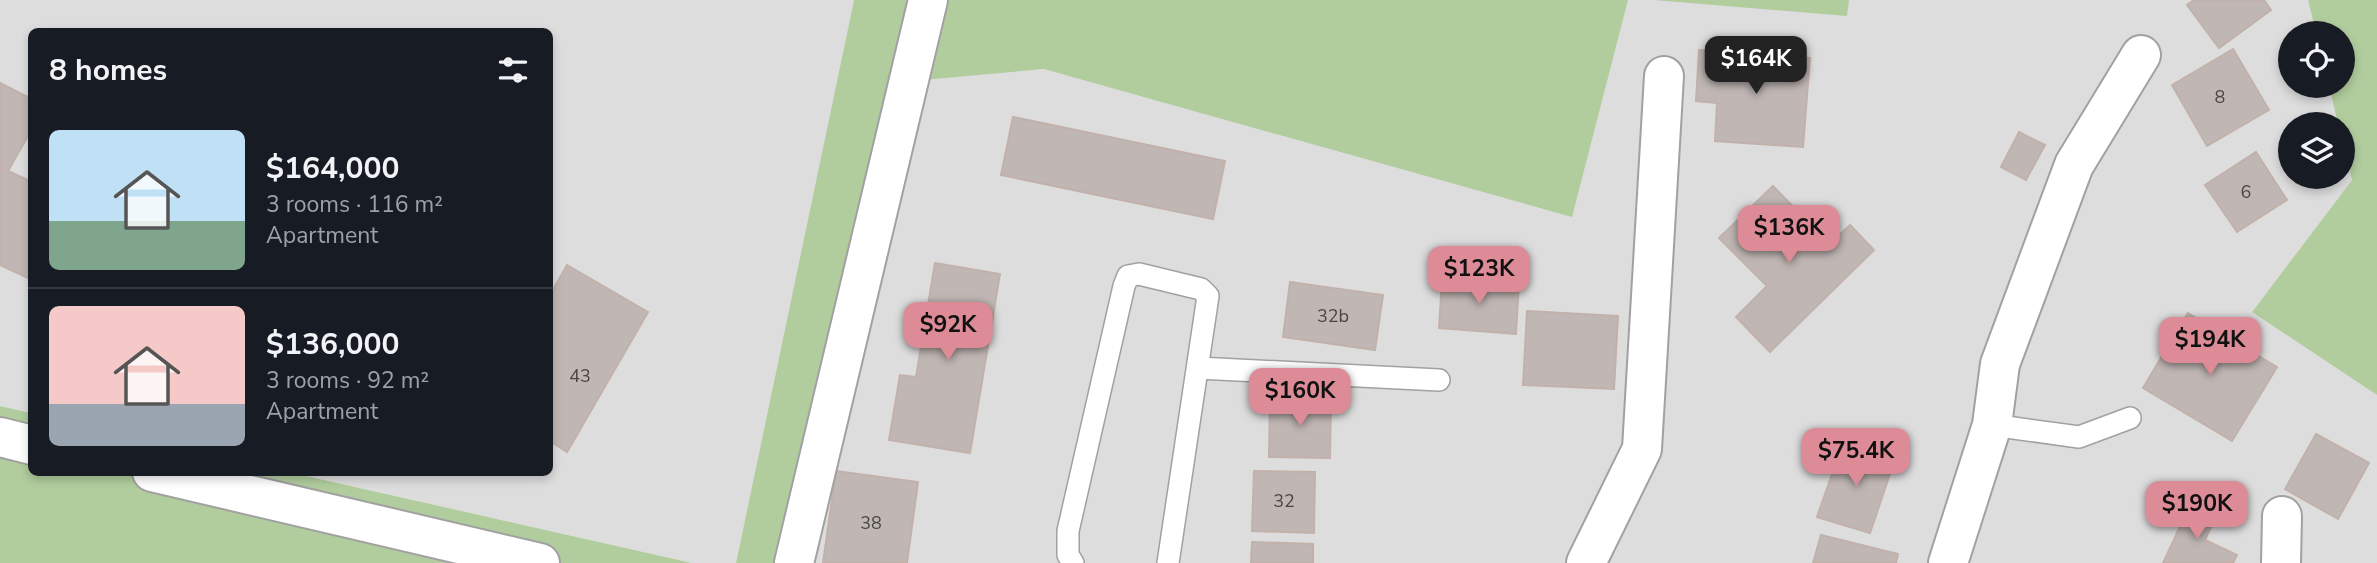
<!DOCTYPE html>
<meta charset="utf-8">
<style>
:root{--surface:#171b24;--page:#242831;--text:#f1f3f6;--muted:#9ea1a6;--line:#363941;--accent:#dd8b97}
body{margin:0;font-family:"Nunito Sans",sans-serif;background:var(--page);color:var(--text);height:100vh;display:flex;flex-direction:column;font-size:26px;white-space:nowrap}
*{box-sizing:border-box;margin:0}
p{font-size:23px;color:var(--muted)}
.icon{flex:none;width:38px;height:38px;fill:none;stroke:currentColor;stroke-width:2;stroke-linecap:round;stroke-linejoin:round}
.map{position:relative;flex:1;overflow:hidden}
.panel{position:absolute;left:28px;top:28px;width:525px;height:448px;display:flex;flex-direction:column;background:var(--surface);border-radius:10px;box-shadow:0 4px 10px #0003}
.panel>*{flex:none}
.fabs{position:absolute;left:2278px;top:21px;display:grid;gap:14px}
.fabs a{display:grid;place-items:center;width:77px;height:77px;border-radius:50%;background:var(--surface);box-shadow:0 4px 10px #0003;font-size:35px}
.price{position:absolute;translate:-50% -60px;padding:0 16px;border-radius:14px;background:var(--accent);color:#111;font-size:23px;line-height:46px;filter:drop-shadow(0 2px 4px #0008)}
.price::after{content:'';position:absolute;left:50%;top:42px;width:21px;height:16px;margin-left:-10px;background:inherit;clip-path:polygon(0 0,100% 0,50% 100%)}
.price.selected{background:#222;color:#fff}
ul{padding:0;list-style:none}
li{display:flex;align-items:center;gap:21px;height:175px;padding:0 21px}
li+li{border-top:2px solid var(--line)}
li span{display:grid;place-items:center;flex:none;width:196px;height:140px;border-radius:10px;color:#555}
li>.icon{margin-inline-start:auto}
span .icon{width:84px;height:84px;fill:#fffc;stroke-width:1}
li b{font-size:30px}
h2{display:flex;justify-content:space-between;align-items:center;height:84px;padding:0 21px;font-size:30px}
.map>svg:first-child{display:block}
.residential{fill:#dedddd}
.forest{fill:#b1cd9e}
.building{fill:#c0b7b4;stroke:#c1b1aa;stroke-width:2}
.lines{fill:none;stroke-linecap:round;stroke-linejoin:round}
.service-casing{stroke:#a1a1a1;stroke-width:24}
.minor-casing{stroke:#a1a1a1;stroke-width:42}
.service{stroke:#fff;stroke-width:21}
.minor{stroke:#fff;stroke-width:38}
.labels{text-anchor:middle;stroke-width:5;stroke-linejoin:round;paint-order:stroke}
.number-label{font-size:18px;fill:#484645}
</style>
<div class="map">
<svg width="2377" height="563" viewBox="0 0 2377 563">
<rect width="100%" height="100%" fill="#f0ece7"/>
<g class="residential">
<polygon points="0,0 854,0 736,563 692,563 293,473 550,472 550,32 32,32 31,413 0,406"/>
<polygon points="1312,0 2308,0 2316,33 2291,33 2291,86 2329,86 2338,124 2291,124 2291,177 2343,177 2343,144 2352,180 2252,312 2377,395 2377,563 812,563 924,80 1044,69"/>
</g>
<g class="forest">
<polygon points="854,0 1628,0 1572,217 1044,69 924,80 812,563 736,563"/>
<polygon points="1654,0 1849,0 1847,16"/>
<polygon points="2308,0 2377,0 2377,395 2252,312 2352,180 2343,144 2343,124 2338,124 2329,86 2343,86 2343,33 2316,33"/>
<polygon points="0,406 31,413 32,472 293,473 692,563 0,563"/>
</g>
<g class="building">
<polygon points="2194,0 2264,0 2271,10 2219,48 2187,5"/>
<polygon points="2233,49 2269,110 2207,146 2172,85"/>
<polygon points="1699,50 1810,58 1803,147 1715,141 1717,103 1696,101"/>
<polygon points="0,83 32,99 32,129 8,171 32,182 32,280 0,265"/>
<polygon points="1013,117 1225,161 1213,219 1001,175"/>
<polygon points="2019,132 2045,145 2026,180 2001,167"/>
<polygon points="2256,152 2287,200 2237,232 2205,185"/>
<polygon points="1773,186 1830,244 1850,225 1874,250 1770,352 1736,317 1767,286 1719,238"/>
<polygon points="935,263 1000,274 970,453 889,440 900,375 916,377"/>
<polygon points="567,265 648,312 567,452 550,441 550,295"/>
<polygon points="1442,279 1519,283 1516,334 1439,328"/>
<polygon points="1290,282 1383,295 1375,350 1283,337"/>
<polygon points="1527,311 1618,316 1614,389 1523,385"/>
<polygon points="2188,313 2277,367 2232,441 2143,388"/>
<polygon points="1270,397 1331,398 1330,458 1269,457"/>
<polygon points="2316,434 2369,463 2338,519 2285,489"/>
<polygon points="1843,443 1895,459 1870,533 1817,517"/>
<polygon points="836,471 918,482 907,563 823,563"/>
<polygon points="1254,471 1315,472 1314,533 1252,531"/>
<polygon points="2191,503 2217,514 2205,540 2237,555 2233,563 2163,563"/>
<polygon points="1821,535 1898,554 1896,563 1813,563"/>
<polygon points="1252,542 1313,544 1313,563 1251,563"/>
</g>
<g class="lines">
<g class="service-casing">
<g id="service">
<polyline points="1198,368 1439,380"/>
<polyline points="1992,425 2079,437 2130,418"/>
<polyline points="1073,563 1068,555 1068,531 1124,286 1128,276 1139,274 1201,289 1208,296 1168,563"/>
</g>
</g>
<g class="minor-casing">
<g id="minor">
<polyline points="0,437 32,445"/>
<polyline points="152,472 540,563"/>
<polyline points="794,563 928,0"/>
<polyline points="1586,563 1642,449 1664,76"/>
<polyline points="1948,563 1992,425 2000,364 2074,165 2141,55"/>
<polyline points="2281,563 2282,516"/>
</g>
</g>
<use href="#service" class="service"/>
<use href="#minor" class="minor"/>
</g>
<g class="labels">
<g class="number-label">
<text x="2220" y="103">8</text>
<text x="2246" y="198">6</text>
<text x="1333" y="322">32b</text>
<text x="580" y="382">43</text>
<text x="1284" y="507">32</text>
<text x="871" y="529">38</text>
</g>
</g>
</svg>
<div class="fabs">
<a><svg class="icon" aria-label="locate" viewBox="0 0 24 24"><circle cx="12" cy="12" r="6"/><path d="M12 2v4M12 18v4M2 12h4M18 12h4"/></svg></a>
<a><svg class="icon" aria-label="layers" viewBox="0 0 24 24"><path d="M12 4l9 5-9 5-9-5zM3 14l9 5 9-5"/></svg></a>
</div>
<b class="price selected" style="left:1756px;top:96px">$164K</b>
<b class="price" style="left:1789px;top:265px">$136K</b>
<b class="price" style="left:1479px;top:306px">$123K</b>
<b class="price" style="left:948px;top:362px">$92K</b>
<b class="price" style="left:2210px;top:377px">$194K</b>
<b class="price" style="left:1300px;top:428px">$160K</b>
<b class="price" style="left:1856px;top:488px">$75.4K</b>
<b class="price" style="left:2197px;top:541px">$190K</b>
<section class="panel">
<h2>8 homes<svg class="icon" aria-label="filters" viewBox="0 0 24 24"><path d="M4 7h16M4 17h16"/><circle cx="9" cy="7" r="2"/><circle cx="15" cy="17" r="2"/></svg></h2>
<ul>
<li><span style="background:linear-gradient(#bfe0f5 65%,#7fa58c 0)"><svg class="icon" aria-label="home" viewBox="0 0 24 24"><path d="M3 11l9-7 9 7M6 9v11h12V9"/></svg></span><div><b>$164,000</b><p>3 rooms · 116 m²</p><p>Apartment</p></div></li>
<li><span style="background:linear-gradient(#f6c9c9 70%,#9aa5b1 0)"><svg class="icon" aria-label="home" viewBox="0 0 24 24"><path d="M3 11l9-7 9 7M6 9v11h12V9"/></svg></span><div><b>$136,000</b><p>3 rooms · 92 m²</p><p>Apartment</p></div></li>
</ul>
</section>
</div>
